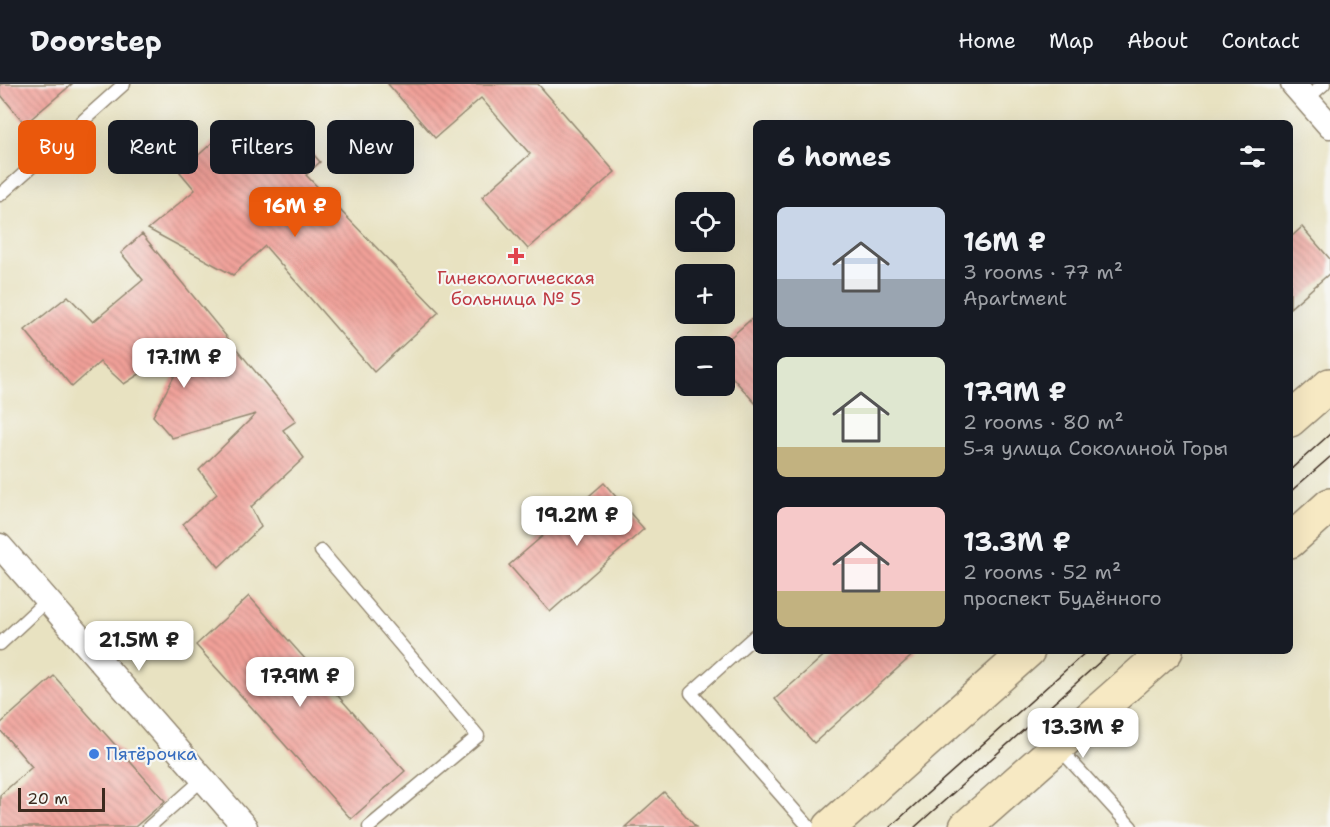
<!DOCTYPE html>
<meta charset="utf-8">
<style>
:root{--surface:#171b24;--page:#242831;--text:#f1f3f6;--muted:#9ea1a6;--line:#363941;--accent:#ea580c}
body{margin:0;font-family:"Shantell Sans",sans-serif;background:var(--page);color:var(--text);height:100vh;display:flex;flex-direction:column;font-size:22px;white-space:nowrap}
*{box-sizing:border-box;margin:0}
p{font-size:20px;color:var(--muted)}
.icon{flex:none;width:33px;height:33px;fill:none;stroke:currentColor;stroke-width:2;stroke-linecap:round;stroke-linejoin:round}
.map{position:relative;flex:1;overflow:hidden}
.panel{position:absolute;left:753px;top:36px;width:540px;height:534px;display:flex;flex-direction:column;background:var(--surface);border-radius:9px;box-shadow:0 6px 24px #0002}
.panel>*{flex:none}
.hud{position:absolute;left:18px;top:36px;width:570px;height:54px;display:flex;gap:12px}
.controls{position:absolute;left:675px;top:108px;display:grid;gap:12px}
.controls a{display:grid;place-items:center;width:60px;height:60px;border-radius:9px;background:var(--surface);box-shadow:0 6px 24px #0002;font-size:30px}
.scale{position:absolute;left:18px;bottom:15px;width:87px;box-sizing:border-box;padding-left:6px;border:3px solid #3b2a1e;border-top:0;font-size:16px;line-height:21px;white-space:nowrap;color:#3b2a1e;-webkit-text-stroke:4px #f6f6f2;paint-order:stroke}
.price{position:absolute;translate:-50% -51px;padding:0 14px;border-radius:12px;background:#fff;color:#222;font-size:20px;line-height:39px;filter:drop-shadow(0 2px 3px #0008)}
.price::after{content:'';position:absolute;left:50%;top:36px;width:18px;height:14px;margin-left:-9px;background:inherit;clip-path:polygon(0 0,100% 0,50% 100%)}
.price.selected{background:var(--accent);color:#fff}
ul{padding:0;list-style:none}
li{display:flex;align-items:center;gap:18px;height:150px;padding:0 24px}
li span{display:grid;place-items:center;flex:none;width:168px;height:120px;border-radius:9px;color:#555}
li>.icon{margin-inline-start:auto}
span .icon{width:72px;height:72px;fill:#fffc;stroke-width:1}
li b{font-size:26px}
h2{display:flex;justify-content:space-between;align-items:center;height:72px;padding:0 24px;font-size:26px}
.chip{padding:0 21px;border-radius:9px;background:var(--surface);box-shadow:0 6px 24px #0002;font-size:21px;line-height:54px}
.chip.selected{background:var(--accent);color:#fff}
header{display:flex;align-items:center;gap:36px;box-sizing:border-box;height:84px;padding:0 30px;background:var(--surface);border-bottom:2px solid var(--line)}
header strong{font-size:28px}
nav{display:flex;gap:33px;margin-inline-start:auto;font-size:21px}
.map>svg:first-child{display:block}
.building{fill:url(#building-back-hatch)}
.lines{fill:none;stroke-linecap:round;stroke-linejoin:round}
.lane-casing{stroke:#928670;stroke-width:15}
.street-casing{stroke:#928670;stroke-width:27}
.secondary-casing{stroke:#928670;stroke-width:36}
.lane{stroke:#fff;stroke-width:12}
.street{stroke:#fff;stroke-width:24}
.secondary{stroke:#f7e9c3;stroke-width:33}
.tram{stroke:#3b2a1e;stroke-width:1.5}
.health-dot{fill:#e0444e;stroke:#f6f6f2;stroke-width:2}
.shop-dot{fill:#3f7fe0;stroke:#f6f6f2;stroke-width:2}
.labels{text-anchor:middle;stroke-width:4.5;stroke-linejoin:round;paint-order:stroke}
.health-label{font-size:18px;fill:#be3a42;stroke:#f6f6f2}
.shop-label{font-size:18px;fill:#366cbe;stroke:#f6f6f2;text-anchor:start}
</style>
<header>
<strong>Doorstep</strong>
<nav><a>Home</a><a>Map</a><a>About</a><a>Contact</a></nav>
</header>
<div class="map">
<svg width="1330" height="743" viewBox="0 0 1330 743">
<defs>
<pattern id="building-back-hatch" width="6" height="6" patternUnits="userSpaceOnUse" patternTransform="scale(1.5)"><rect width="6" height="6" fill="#f1a099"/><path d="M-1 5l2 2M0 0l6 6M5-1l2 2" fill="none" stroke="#c4837c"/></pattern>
</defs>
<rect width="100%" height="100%" fill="#f6f6f2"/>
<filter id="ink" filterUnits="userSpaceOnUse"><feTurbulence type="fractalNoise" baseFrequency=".0167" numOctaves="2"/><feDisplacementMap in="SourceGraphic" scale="12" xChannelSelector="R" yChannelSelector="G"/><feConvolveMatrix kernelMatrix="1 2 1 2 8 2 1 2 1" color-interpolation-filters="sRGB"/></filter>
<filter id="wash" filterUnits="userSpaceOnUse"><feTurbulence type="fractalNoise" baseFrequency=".008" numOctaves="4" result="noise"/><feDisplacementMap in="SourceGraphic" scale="24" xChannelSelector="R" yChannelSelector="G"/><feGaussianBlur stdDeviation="1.35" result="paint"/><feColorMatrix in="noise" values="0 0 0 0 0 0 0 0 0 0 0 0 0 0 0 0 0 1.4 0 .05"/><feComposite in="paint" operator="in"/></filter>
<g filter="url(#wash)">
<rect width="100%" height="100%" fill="#e8e2c1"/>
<g id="blocks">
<g class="building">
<polygon points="0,0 72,0 25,40 0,10"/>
<polygon points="388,0 538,0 615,88 528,165 482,113 530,70 481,14 435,54"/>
<polygon points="236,46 262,46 286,58 296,50 320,78 306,91 439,228 374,288 265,162 233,191 148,145 195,106 180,88 214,57"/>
<polygon points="1302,143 1330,175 1330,189 1290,224 1290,154"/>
<polygon points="142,150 296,337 283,346 304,374 251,423 261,443 219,483 183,440 217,410 199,386 256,330 172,354 153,332 194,255 124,300 100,278 72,303 25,246 68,212 93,238 143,196 121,169"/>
<polygon points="756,231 756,320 724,284 724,259"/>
<polygon points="604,399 644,445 550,528 509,481"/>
<polygon points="249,512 405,687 351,735 196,561"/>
<polygon points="829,567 917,567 814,659 775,615"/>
<polygon points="54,592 165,717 135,743 0,743 0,711 32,683 0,646 0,640"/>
<polygon points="664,708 696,743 625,743"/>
</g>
</g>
</g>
<g filter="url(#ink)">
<use href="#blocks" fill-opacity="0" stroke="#928670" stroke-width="1.5"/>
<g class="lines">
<g class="lane-casing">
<g id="lane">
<polyline points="1307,15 1324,0"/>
<polyline points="0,111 124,0"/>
<polyline points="321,467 478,652 369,743"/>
<polyline points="756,551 691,609 809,743"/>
<polyline points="0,560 47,516"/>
<polyline points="1059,664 1131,743"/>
<polyline points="149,743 203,695"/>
</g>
</g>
<g class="street-casing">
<g id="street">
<polyline points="1293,0 1330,42"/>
<polyline points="0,462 245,743"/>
</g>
</g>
<g class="secondary-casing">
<g id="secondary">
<polyline points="1290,336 1330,301"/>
<polyline points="1290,457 1330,421"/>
<polyline points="830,743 1028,567"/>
<polyline points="966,743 1166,567"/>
</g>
</g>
<use href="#lane" class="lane"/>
<use href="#street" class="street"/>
<use href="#secondary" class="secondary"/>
<g class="tram">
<polyline points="1290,386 1330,350"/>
<polyline points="1290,408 1330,373"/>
<polyline points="890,743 1087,567"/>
<polyline points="915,743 1112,567"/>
</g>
</g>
</g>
<path class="health-dot" d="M513 163h6v6h6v6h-6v6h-6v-6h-6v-6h6z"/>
<circle class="shop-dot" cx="94" cy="670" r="6"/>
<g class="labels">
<g class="health-label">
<text x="516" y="200">Гинекологическая<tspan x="516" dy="21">больница № 5</tspan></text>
</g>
<g class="shop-label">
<text x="106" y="676">Пятёрочка</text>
</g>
</g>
</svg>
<div class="controls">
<a><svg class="icon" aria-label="locate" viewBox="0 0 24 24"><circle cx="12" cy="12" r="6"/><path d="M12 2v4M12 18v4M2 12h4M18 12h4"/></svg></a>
<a>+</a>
<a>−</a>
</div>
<div class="scale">20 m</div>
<b class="price selected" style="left:295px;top:154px">16M ₽</b>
<b class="price" style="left:184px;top:305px">17.1M ₽</b>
<b class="price" style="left:577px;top:463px">19.2M ₽</b>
<b class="price" style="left:139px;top:588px">21.5M ₽</b>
<b class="price" style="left:300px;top:624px">17.9M ₽</b>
<b class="price" style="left:1083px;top:675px">13.3M ₽</b>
<div class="hud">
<a class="chip selected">Buy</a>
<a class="chip">Rent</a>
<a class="chip">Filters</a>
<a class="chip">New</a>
</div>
<section class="panel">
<h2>6 homes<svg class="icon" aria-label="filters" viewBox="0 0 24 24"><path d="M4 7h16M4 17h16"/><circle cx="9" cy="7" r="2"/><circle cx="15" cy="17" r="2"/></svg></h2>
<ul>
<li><span style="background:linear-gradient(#c9d6e8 60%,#9aa5b1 0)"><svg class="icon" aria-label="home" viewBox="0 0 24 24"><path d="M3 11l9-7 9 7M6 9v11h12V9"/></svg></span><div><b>16M ₽</b><p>3 rooms · 77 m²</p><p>Apartment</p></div></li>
<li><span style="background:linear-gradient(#dfe7d0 75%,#c2b280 0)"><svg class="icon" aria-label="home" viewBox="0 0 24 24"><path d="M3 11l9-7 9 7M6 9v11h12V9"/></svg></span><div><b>17.9M ₽</b><p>2 rooms · 80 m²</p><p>5-я улица Соколиной Горы</p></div></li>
<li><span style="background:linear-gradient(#f6c9c9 70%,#c2b280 0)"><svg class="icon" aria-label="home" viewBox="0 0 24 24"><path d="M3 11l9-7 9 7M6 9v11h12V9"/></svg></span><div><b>13.3M ₽</b><p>2 rooms · 52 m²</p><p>проспект Будённого</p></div></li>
</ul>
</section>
</div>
